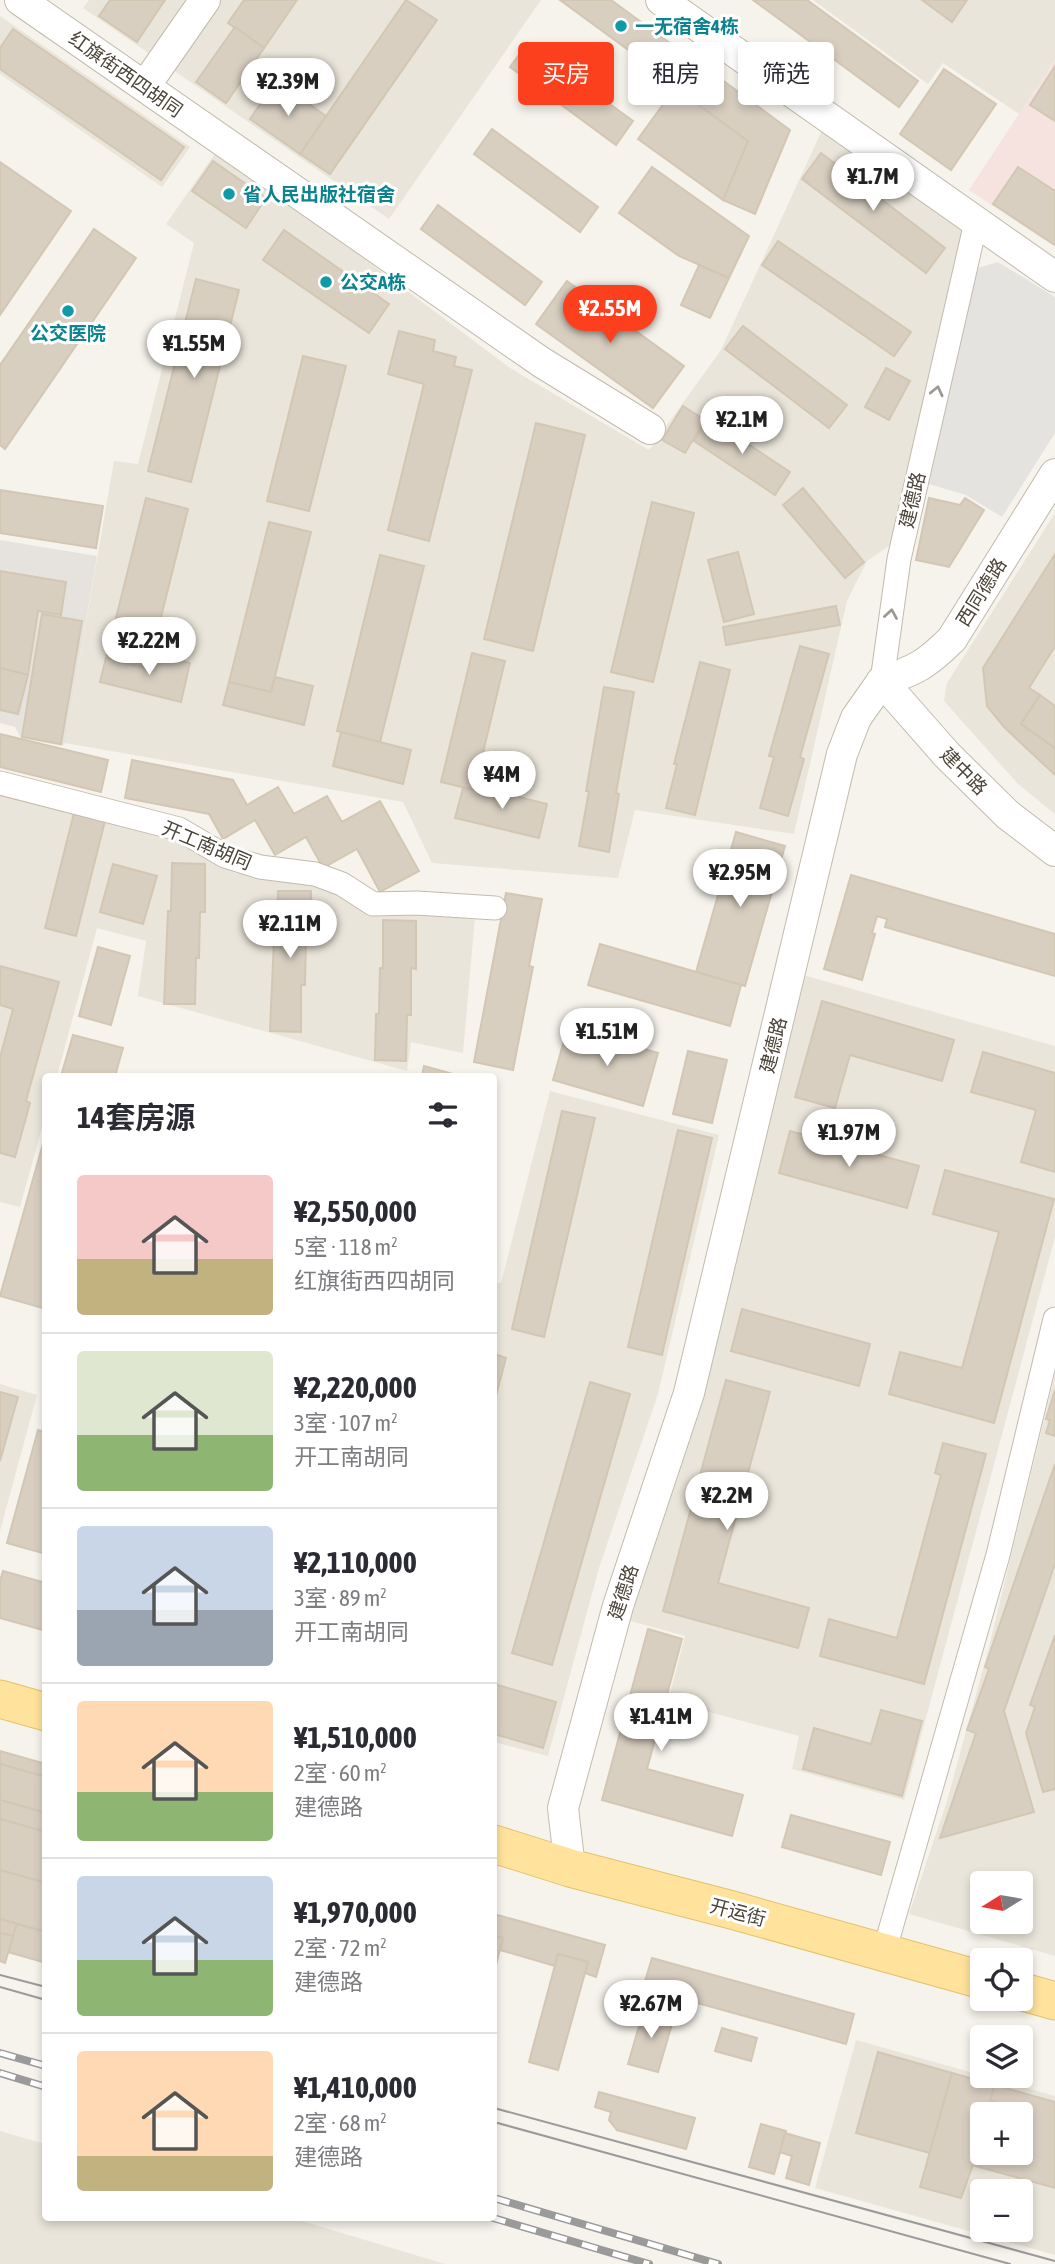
<!DOCTYPE html>
<html lang="zh">
<meta charset="utf-8">
<style>
:root{--surface:#fff;--page:#f7f7f7;--text:#2b2b33;--muted:#7c7c81;--line:#e1e1e2;--accent:#fc3f1d}
body{margin:0;font-family:"Asap Condensed","Noto Sans SC",sans-serif;background:var(--page);color:var(--text);height:100vh;display:flex;flex-direction:column;font-size:26px;white-space:nowrap}
*{box-sizing:border-box;margin:0}
p{font-size:23px;color:var(--muted)}
.icon{flex:none;width:38px;height:38px;fill:none;stroke:currentColor;stroke-width:2;stroke-linecap:round;stroke-linejoin:round}
.map{position:relative;flex:1;overflow:hidden}
.side{position:absolute;left:42px;top:1073px;width:455px;height:1148px;display:flex;flex-direction:column;background:var(--surface);border-radius:7px;box-shadow:0 4px 10px #0003}
.side>*{flex:none}
.banner{position:absolute;left:518px;top:42px;width:430px;height:63px;display:flex;gap:14px}
.needle{width:46px;rotate:259deg}
.buttons{position:absolute;left:970px;top:1871px;display:grid;gap:14px}
.buttons a{display:grid;place-items:center;width:63px;height:63px;border-radius:7px;background:var(--surface);box-shadow:0 4px 10px #0003;font-size:35px}
.price{position:absolute;translate:-50% -60px;padding:0 16px;border-radius:24px;background:#fff;color:#222;font-size:23px;line-height:46px;filter:drop-shadow(0 2px 4px #0008)}
.price::after{content:'';position:absolute;left:50%;top:42px;width:21px;height:16px;margin-left:-10px;background:inherit;clip-path:polygon(0 0,100% 0,50% 100%)}
.price.active{background:var(--accent);color:#fff}
ul{padding:0;list-style:none}
li{display:flex;align-items:center;gap:21px;height:175px;padding:0 35px}
li+li{border-top:2px solid var(--line)}
li span{display:grid;place-items:center;flex:none;width:196px;height:140px;border-radius:7px;color:#555}
li>.icon{margin-inline-start:auto}
span .icon{width:84px;height:84px;fill:#fffc;stroke-width:1}
li b{font-size:30px}
h2{display:flex;justify-content:space-between;align-items:center;height:84px;padding:0 35px;font-size:30px}
.pill{padding:0 24px;border-radius:7px;background:var(--surface);box-shadow:0 4px 10px #0003;font-size:24px;line-height:63px}
.pill.active{background:var(--accent);color:#fff}
.map>svg:first-child{display:block}
.residential{fill:#eae5da;fill-rule:evenodd}
.industrial{fill:#e6e2dd}
.medical{fill:#f6e3e0}
.parking{fill:#e5e3e0}
.building{fill:#d8cfc1;stroke:#d3c7b4;stroke-width:2}
.lines{fill:none;stroke-linecap:round;stroke-linejoin:round}
.minor-casing{stroke:#c2bbae;stroke-width:25}
.tertiary-casing{stroke:#c2bbae;stroke-width:32}
.primary-casing{stroke:#e6c16a;stroke-width:39}
.minor{stroke:#fff;stroke-width:23}
.tertiary{stroke:#fff;stroke-width:30}
.primary{stroke:#ffe39c;stroke-width:37}
.tram{stroke:#9a9a9a;stroke-width:2}
.rail-casing{stroke:#9a9a9a;stroke-width:8}
.rail{stroke:#fff;stroke-width:5;stroke-dasharray:16;stroke-linecap:butt}
.oneway{stroke:#9c9892}
.culture-dot{fill:#0f9aa8;stroke:#fff;stroke-width:2.5}
.labels{text-anchor:middle;stroke-width:6;stroke-linejoin:round;paint-order:stroke}
.culture-label{font-size:19px;font-weight:bold;fill:#0d838f;stroke:#fff;text-anchor:start}
.street-label{font-size:19px;fill:#4b4439;stroke:#fff}
</style>
<div class="map">
<svg width="1055" height="2264" viewBox="0 0 1055 2264">
<rect width="100%" height="100%" fill="#f6f3ec"/>
<g class="residential">
<polygon points="89,0 541,0 389,219 83,8"/>
<polygon points="813,0 1055,0 1055,59 1019,114 943,63 928,84"/>
<polygon points="0,16 190,147 162,187 0,74"/>
<polygon points="823,128 966,230 896,541 867,561 847,601 794,834 635,810 618,878 432,863 403,802 65,743 114,461 138,464 194,243 166,224 218,149 510,368 649,450 721,350"/>
<polygon points="1055,513 1055,814 1018,784 944,701 947,683"/>
<polygon points="0,793 175,837 235,873 322,884 475,917 463,1053 411,1042 407,1071 138,996 146,941 97,928 57,1076 46,1076 45,1117 20,1207 0,1202"/>
<polygon points="803,975 1055,1046 1055,1237 904,1800 792,1769 799,1736 668,1701 685,1636 627,1620"/>
<polygon points="550,1091 719,1135 658,1394 599,1568 548,1756 494,1742 494,1283 501,1283"/>
<path d="M1055,1375V1956L909,1914L947,1801L989,1647ZM982,1883H1020V1922H982Z"/>
<polygon points="0,1384 37,1395 0,1531"/>
<path d="M856,2040L1055,2096V2255L815,2188ZM982,2114H1020V2152H982ZM982,2191H1020V2230H982Z"/>
<polygon points="0,2131 45,2144 46,2217 289,2217 445,2264 0,2264"/>
</g>
<polygon class="industrial" points="0,540 97,556 65,743 62,746 21,738 15,727 0,723"/>
<polygon class="medical" points="1055,59 1055,247 969,190"/>
<polygon class="parking" points="998,262 1055,297 1055,433 1002,517 966,495 929,484 977,268"/>
<g class="building">
<polygon points="110,0 165,0 137,42 99,16"/>
<polygon points="244,0 297,0 264,48 228,23"/>
<polygon points="406,0 437,20 330,174 300,154"/>
<polygon points="560,0 611,0 682,52 664,76"/>
<polygon points="753,0 807,0 918,81 899,107"/>
<polygon points="922,0 967,0 952,22"/>
<polygon points="235,27 264,48 226,103 196,82"/>
<polygon points="13,29 184,147 161,180 0,69 0,48"/>
<polygon points="527,44 633,121 616,145 510,67"/>
<polygon points="695,60 790,130 755,214 723,200 748,141 675,88"/>
<polygon points="1055,66 1055,121 1030,105"/>
<polygon points="944,69 996,104 951,170 900,134"/>
<polygon points="276,81 326,116 300,154 250,119"/>
<polygon points="675,88 748,141 723,200 638,139"/>
<polygon points="492,129 598,207 580,232 474,154"/>
<polygon points="821,153 945,248 926,273 802,179"/>
<polygon points="213,161 266,198 246,228 192,191"/>
<polygon points="0,162 71,211 0,315"/>
<polygon points="652,167 749,236 729,278 679,256 619,213"/>
<polygon points="1018,167 1055,191 1055,245 993,204"/>
<polygon points="438,205 542,282 525,305 421,229"/>
<polygon points="94,229 136,258 5,449 0,445 0,365"/>
<polygon points="284,230 389,304 369,333 263,260"/>
<polygon points="778,241 911,332 894,356 762,265"/>
<polygon points="699,265 729,278 710,318 681,305"/>
<polygon points="196,279 239,290 191,482 148,471"/>
<polygon points="567,281 684,366 653,408 536,324"/>
<polygon points="743,326 847,405 829,428 725,349"/>
<polygon points="399,331 435,340 433,351 456,357 454,366 472,370 429,541 388,530 424,384 388,374"/>
<polygon points="303,356 346,366 309,511 267,501"/>
<polygon points="886,368 910,381 889,420 865,407"/>
<polygon points="683,406 705,420 685,453 662,440"/>
<polygon points="709,418 790,472 775,495 694,441"/>
<polygon points="536,423 585,435 533,651 484,639"/>
<polygon points="803,488 864,562 845,578 783,505"/>
<polygon points="0,490 103,506 96,548 0,533"/>
<polygon points="146,498 188,509 148,669 106,658"/>
<polygon points="929,498 960,505 965,498 984,510 949,567 916,560"/>
<polygon points="652,502 694,513 653,682 611,672"/>
<polygon points="269,522 311,532 271,692 229,682"/>
<polygon points="738,552 754,614 724,622 708,560"/>
<polygon points="1055,554 1055,646 1029,688 1040,695 1021,724 1055,748 1055,775 1004,727 987,706 983,668"/>
<polygon points="380,555 424,566 380,742 337,731"/>
<polygon points="0,571 66,582 61,615 38,611 28,675 0,668"/>
<polygon points="836,606 840,625 726,645 723,627"/>
<polygon points="42,614 82,621 61,744 22,737"/>
<polygon points="800,646 829,654 800,757 804,759 788,816 760,808 774,757 769,756"/>
<polygon points="152,653 190,663 181,702 100,682 106,658 148,669"/>
<polygon points="472,653 505,661 474,790 441,782"/>
<polygon points="700,662 730,670 695,815 666,808 677,764 674,764"/>
<polygon points="0,668 28,675 18,714 0,710"/>
<polygon points="275,677 313,686 304,725 223,705 229,682 271,692"/>
<polygon points="604,687 634,692 616,793 619,794 609,852 579,846 589,791 586,791"/>
<polygon points="1040,695 1055,706 1055,748 1021,724"/>
<polygon points="341,732 411,750 403,784 333,766"/>
<polygon points="0,734 108,760 101,792 0,767"/>
<polygon points="132,760 233,780 247,805 278,787 294,814 327,796 342,822 380,801 419,871 380,892 357,849 323,868 306,837 275,855 255,820 223,839 209,814 125,798"/>
<polygon points="475,786 547,804 539,838 455,818 463,788 474,790"/>
<polygon points="74,813 105,821 76,936 45,928"/>
<polygon points="736,832 785,846 745,986 696,972"/>
<polygon points="172,863 205,864 205,912 200,912 199,958 196,958 195,1004 164,1004 168,911 171,911"/>
<polygon points="113,864 157,876 143,924 100,912"/>
<polygon points="851,875 1055,934 1055,976 885,927 887,919 877,916 872,933 875,934 862,980 824,969"/>
<polygon points="278,891 311,891 311,939 306,939 305,985 301,985 301,1032 270,1031 274,939 277,939"/>
<polygon points="506,893 542,899 529,966 533,967 513,1070 474,1062"/>
<polygon points="383,920 416,921 416,969 411,968 411,1015 407,1015 406,1061 375,1060 376,1014 379,1014 380,968 383,968"/>
<polygon points="600,944 741,985 730,1026 588,985"/>
<polygon points="98,947 130,956 111,1025 79,1016"/>
<polygon points="0,966 59,982 26,1101 30,1103 15,1157 0,1153 0,1058 13,1009 0,1005"/>
<polygon points="822,1001 954,1040 942,1081 850,1055 835,1108 795,1097"/>
<polygon points="73,1035 123,1048 115,1076 61,1076"/>
<polygon points="595,1035 658,1053 643,1106 553,1080 565,1037 592,1044"/>
<polygon points="688,1051 727,1060 712,1123 673,1114"/>
<polygon points="983,1052 1055,1073 1055,1172 1021,1162 1036,1110 971,1092"/>
<polygon points="424,1066 460,1076 422,1076"/>
<polygon points="562,1111 595,1118 544,1337 512,1329"/>
<polygon points="678,1130 712,1138 662,1355 628,1347"/>
<polygon points="790,1131 919,1166 907,1208 779,1173"/>
<polygon points="46,1133 46,1309 0,1296"/>
<polygon points="945,1170 1054,1199 994,1423 889,1394 900,1352 962,1368 999,1232 933,1214"/>
<polygon points="742,1309 870,1344 859,1386 731,1351"/>
<polygon points="494,1354 506,1358 494,1403"/>
<polygon points="726,1380 770,1392 718,1583 809,1608 798,1648 663,1611"/>
<polygon points="590,1382 630,1394 552,1665 512,1653"/>
<polygon points="1055,1390 1055,1436 1046,1433 1050,1420 1046,1419"/>
<polygon points="0,1392 18,1397 0,1461"/>
<polygon points="38,1430 46,1432 46,1554 7,1543"/>
<polygon points="943,1443 986,1454 924,1684 820,1656 829,1619 897,1638 941,1475 935,1473"/>
<polygon points="1055,1464 1055,1564 1004,1711 1034,1812 940,1838 976,1733 967,1730 989,1669 985,1667"/>
<polygon points="3,1571 46,1583 46,1631 0,1618 0,1581"/>
<polygon points="648,1629 682,1639 647,1769 743,1795 732,1836 602,1800"/>
<polygon points="1055,1635 1055,1789 1043,1792 1026,1733 1035,1707 1030,1705"/>
<polygon points="494,1684 556,1702 543,1748 494,1734"/>
<polygon points="881,1710 922,1721 902,1796 803,1769 814,1728 871,1744"/>
<polygon points="0,1751 46,1764 46,1777 0,1764"/>
<polygon points="0,1764 46,1777 46,1813 0,1800"/>
<polygon points="0,1800 46,1813 46,1832 0,1819"/>
<polygon points="791,1815 890,1842 881,1875 782,1847"/>
<polygon points="0,1819 46,1832 46,1883 0,1870"/>
<polygon points="0,1870 46,1883 46,1932 0,1919"/>
<polygon points="494,1914 605,1945 596,1977 585,1973 588,1962 558,1954 555,1966 500,1950 503,1938 494,1936"/>
<polygon points="0,1919 17,1924 13,1936 0,1933"/>
<polygon points="17,1924 46,1932 46,1963 8,1952"/>
<polygon points="0,1933 13,1936 5,1963 0,1961"/>
<polygon points="494,1936 503,1938 494,1972"/>
<polygon points="558,1954 588,1962 558,2070 529,2062"/>
<polygon points="652,1958 854,2014 846,2044 643,1988"/>
<polygon points="644,2009 674,2017 658,2072 628,2064"/>
<polygon points="722,2028 757,2038 751,2061 715,2051"/>
<polygon points="878,2052 952,2073 930,2153 856,2133"/>
<polygon points="952,2073 995,2085 990,2100 997,2102 994,2114 982,2114 983,2152 979,2167 973,2165 961,2198 920,2187"/>
<polygon points="995,2085 1055,2102 1055,2188 979,2167 983,2152 1020,2152 1020,2114 994,2114 997,2102 990,2100"/>
<polygon points="599,2092 695,2118 686,2149 617,2130 609,2120 611,2112 595,2107"/>
<polygon points="761,2124 786,2131 774,2174 749,2167"/>
<polygon points="785,2133 820,2143 809,2185 786,2178 792,2156 780,2152"/>
</g>
<g class="lines">
<g class="minor-casing">
<g id="minor">
<polyline points="882,681 899,559 976,222"/>
<polyline points="0,783 179,829 225,856 260,867 315,874 342,884 373,904 417,903 495,908"/>
<polyline points="884,1952 998,1555 1055,1319"/>
</g>
</g>
<g class="tertiary-casing">
<g id="tertiary">
<polyline points="20,0 541,362 650,429"/>
<polyline points="661,0 1055,277"/>
<polyline points="145,86 205,0"/>
<path d="M882,681C915,671 927,664 952,639L1055,474"/>
<polyline points="882,681 947,755 1008,815 1055,851"/>
<polyline points="570,1868 563,1808 618,1606 689,1393 842,754 856,718 882,681"/>
</g>
</g>
<g class="primary-casing">
<g id="primary">
<polyline points="0,1699 46,1712"/>
<polyline points="494,1844 570,1868 732,1910 982,1980"/>
<polyline points="1020,1991 1055,2001"/>
</g>
</g>
<use href="#minor" class="minor"/>
<use href="#tertiary" class="tertiary"/>
<use href="#primary" class="primary"/>
<g class="tram">
<polyline points="0,1975 46,1987"/>
<polyline points="0,1987 46,2000"/>
<polyline points="494,2108 1055,2261"/>
<polyline points="494,2122 1010,2264"/>
</g>
<g class="rail-casing">
<g id="rail">
<polyline points="0,2053 46,2066"/>
<polyline points="0,2073 46,2087"/>
<polyline points="494,2198 718,2264"/>
<polyline points="490,2217 649,2264"/>
</g>
</g>
<use href="#rail" class="rail"/>
</g>
<defs><path id="oneway-chevron" d="M-2-3.5L2.5 0L-2 3.5" fill="none" stroke-width="1.6" stroke-linecap="round" stroke-linejoin="round" transform="scale(1.75)"/></defs>
<g class="oneway">
<use href="#oneway-chevron" transform="translate(937 391) rotate(-77)"/>
<use href="#oneway-chevron" transform="translate(891 614) rotate(-81)"/>
</g>
<g class="culture-dot">
<circle cx="621" cy="26" r="7"/>
<circle cx="229" cy="194" r="7"/>
<circle cx="326" cy="282" r="7"/>
<circle cx="68" cy="311" r="7"/>
</g>
<g class="labels">
<g class="culture-label">
<text x="635" y="33">一无宿舍4栋</text>
<text x="243" y="201">省人民出版社宿舍</text>
<text x="340" y="289">公交A栋</text>
<text x="68" y="340" text-anchor="middle">公交医院</text>
</g>
<g class="street-label">
<text transform="translate(126 74) rotate(35)" y="7">红旗街西四胡同</text>
<text transform="translate(912 500) rotate(-77)" y="7">建德路</text>
<text transform="translate(981 592) rotate(-58)" y="7">西同德路</text>
<text transform="translate(964 771) rotate(45)" y="7">建中路</text>
<text transform="translate(207 845) rotate(23)" y="7">开工南胡同</text>
<text transform="translate(773 1045) rotate(-76)" y="7">建德路</text>
<text transform="translate(623 1592) rotate(-72)" y="7">建德路</text>
<text transform="translate(738 1912) rotate(15)" y="7">开运街</text>
</g>
</g>
</svg>
<div class="buttons">
<a><svg class="needle" viewBox="-14 -14 28 28"><path d="M0-13l5 13h-10z" fill="#e53935"/><path d="M0 13l5-13h-10z" fill="#7c7c81"/></svg></a>
<a><svg class="icon" aria-label="locate" viewBox="0 0 24 24"><circle cx="12" cy="12" r="6"/><path d="M12 2v4M12 18v4M2 12h4M18 12h4"/></svg></a>
<a><svg class="icon" aria-label="layers" viewBox="0 0 24 24"><path d="M12 4l9 5-9 5-9-5zM3 14l9 5 9-5"/></svg></a>
<a>+</a>
<a>−</a>
</div>
<b class="price" style="left:288px;top:118px">¥2.39M</b>
<b class="price" style="left:873px;top:213px">¥1.7M</b>
<b class="price active" style="left:610px;top:345px">¥2.55M</b>
<b class="price" style="left:194px;top:380px">¥1.55M</b>
<b class="price" style="left:742px;top:456px">¥2.1M</b>
<b class="price" style="left:149px;top:677px">¥2.22M</b>
<b class="price" style="left:502px;top:811px">¥4M</b>
<b class="price" style="left:740px;top:909px">¥2.95M</b>
<b class="price" style="left:290px;top:960px">¥2.11M</b>
<b class="price" style="left:607px;top:1068px">¥1.51M</b>
<b class="price" style="left:849px;top:1169px">¥1.97M</b>
<b class="price" style="left:727px;top:1532px">¥2.2M</b>
<b class="price" style="left:661px;top:1753px">¥1.41M</b>
<b class="price" style="left:651px;top:2040px">¥2.67M</b>
<div class="banner">
<a class="pill active">买房</a>
<a class="pill">租房</a>
<a class="pill">筛选</a>
</div>
<section class="side">
<h2>14套房源<svg class="icon" aria-label="filters" viewBox="0 0 24 24"><path d="M4 7h16M4 17h16"/><circle cx="9" cy="7" r="2"/><circle cx="15" cy="17" r="2"/></svg></h2>
<ul>
<li><span style="background:linear-gradient(#f6c9c9 60%,#c2b280 0)"><svg class="icon" aria-label="home" viewBox="0 0 24 24"><path d="M3 11l9-7 9 7M6 9v11h12V9"/></svg></span><div><b>¥2,550,000</b><p>5室 · 118 m²</p><p>红旗街西四胡同</p></div></li>
<li><span style="background:linear-gradient(#dfe7d0 60%,#8fb573 0)"><svg class="icon" aria-label="home" viewBox="0 0 24 24"><path d="M3 11l9-7 9 7M6 9v11h12V9"/></svg></span><div><b>¥2,220,000</b><p>3室 · 107 m²</p><p>开工南胡同</p></div></li>
<li><span style="background:linear-gradient(#c9d6e8 60%,#9aa5b1 0)"><svg class="icon" aria-label="home" viewBox="0 0 24 24"><path d="M3 11l9-7 9 7M6 9v11h12V9"/></svg></span><div><b>¥2,110,000</b><p>3室 · 89 m²</p><p>开工南胡同</p></div></li>
<li><span style="background:linear-gradient(#ffd9b3 65%,#8fb573 0)"><svg class="icon" aria-label="home" viewBox="0 0 24 24"><path d="M3 11l9-7 9 7M6 9v11h12V9"/></svg></span><div><b>¥1,510,000</b><p>2室 · 60 m²</p><p>建德路</p></div></li>
<li><span style="background:linear-gradient(#c9d6e8 60%,#8fb573 0)"><svg class="icon" aria-label="home" viewBox="0 0 24 24"><path d="M3 11l9-7 9 7M6 9v11h12V9"/></svg></span><div><b>¥1,970,000</b><p>2室 · 72 m²</p><p>建德路</p></div></li>
<li><span style="background:linear-gradient(#ffd9b3 75%,#c2b280 0)"><svg class="icon" aria-label="home" viewBox="0 0 24 24"><path d="M3 11l9-7 9 7M6 9v11h12V9"/></svg></span><div><b>¥1,410,000</b><p>2室 · 68 m²</p><p>建德路</p></div></li>
</ul>
</section>
</div>
